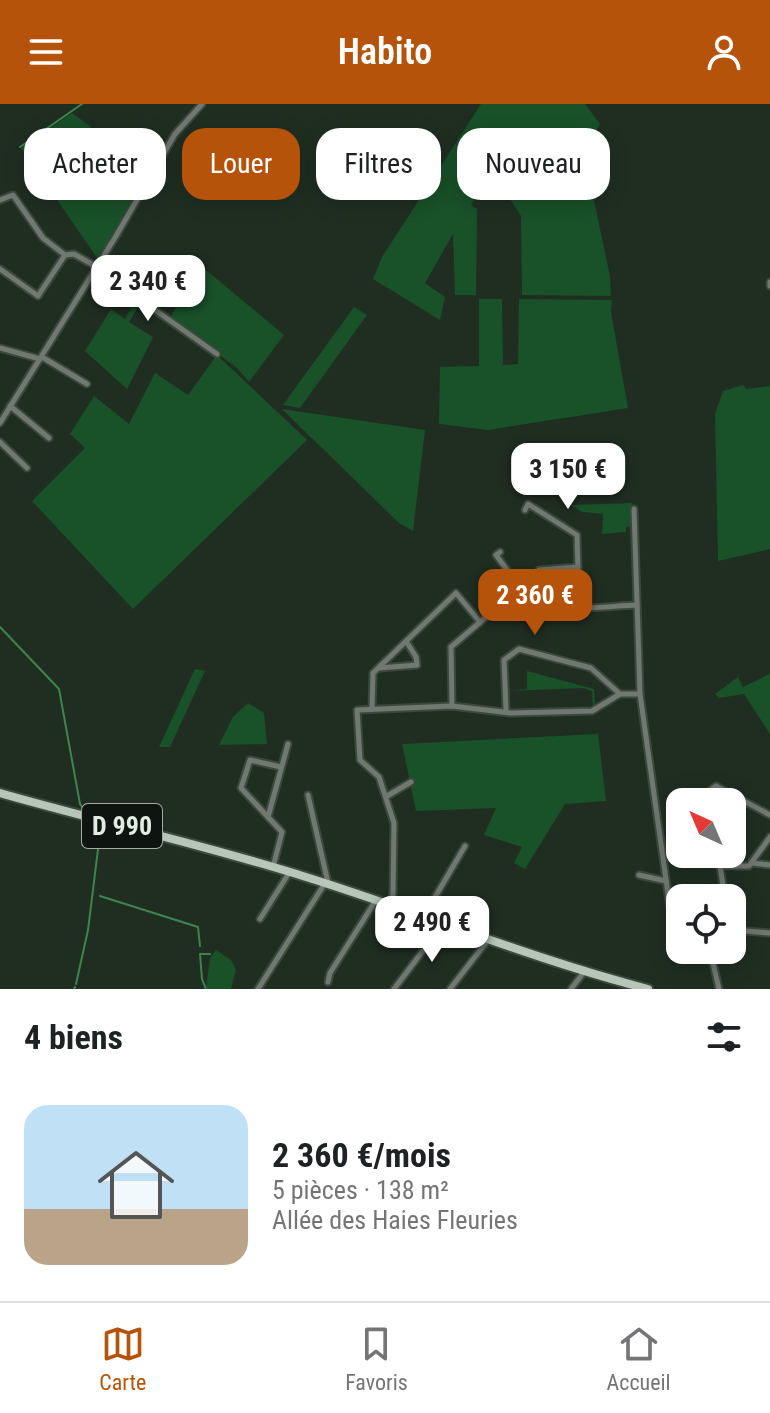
<!DOCTYPE html>
<html lang="fr">
<meta charset="utf-8">
<style>
:root{--surface:#fff;--page:#f2f2f2;--text:#202124;--muted:#757577;--line:#e0e0e0;--accent:#b45309}
body{margin:0;font-family:"Roboto Condensed",sans-serif;background:var(--page);color:var(--text);height:100vh;display:flex;flex-direction:column;font-size:30px;white-space:nowrap}
*{box-sizing:border-box;margin:0}
p{font-size:26px;color:var(--muted)}
.icon{flex:none;width:44px;height:44px;fill:none;stroke:currentColor;stroke-width:2;stroke-linecap:round;stroke-linejoin:round}
.map{position:relative;height:885px;overflow:hidden}
.sheet{display:flex;flex-direction:column;background:var(--surface);flex:1}
.sheet>*{flex:none}
.guide{position:absolute;left:24px;top:24px;width:722px;height:72px;display:flex;gap:16px}
.needle{width:52px;rotate:316deg}
.buttons{position:absolute;left:666px;top:684px;display:grid;gap:16px}
.buttons a{display:grid;place-items:center;width:80px;height:80px;border-radius:16px;background:var(--surface);box-shadow:0 4px 20px #0003;font-size:40px}
.price{position:absolute;translate:-50% -68px;padding:0 18px;border-radius:16px;background:#fff;color:#222;font-size:26px;line-height:52px;filter:drop-shadow(0 2px 4px #0008)}
.price::after{content:'';position:absolute;left:50%;top:48px;width:24px;height:18px;margin-left:-12px;background:inherit;clip-path:polygon(0 0,100% 0,50% 100%)}
.price.selected{background:var(--accent);color:#fff}
ul{padding:0;list-style:none}
li{display:flex;align-items:center;gap:24px;height:200px;padding:0 24px}
li+li{border-top:2px solid var(--line)}
li span{display:grid;place-items:center;flex:none;width:224px;height:160px;border-radius:24px;color:#555}
li>.icon{margin-inline-start:auto}
span .icon{width:96px;height:96px;fill:#fffc;stroke-width:1}
li b{font-size:34px}
h2{display:flex;justify-content:space-between;align-items:center;height:96px;padding:0 24px;font-size:34px}
.chip{padding:0 28px;border-radius:24px;background:var(--surface);box-shadow:0 4px 20px #0003;font-size:28px;line-height:72px}
.chip.selected{background:var(--accent);color:#fff}
header{display:flex;justify-content:space-between;align-items:center;height:104px;padding:0 24px;background:var(--accent);color:#fff;font-size:36px;font-weight:600}
.tabs{display:flex;justify-content:space-around;align-items:center;height:112px;border-top:2px solid var(--line);background:var(--surface);font-size:22px;color:var(--muted)}
.tabs a{display:grid;justify-items:center;gap:4px}
.tabs .selected{color:var(--accent)}
.map>svg:first-child{display:block}
.green{fill:#195129}
.lines{fill:none;stroke-linecap:round;stroke-linejoin:round}
.stream{stroke:#3e844f;stroke-width:2}
.minor-casing{stroke:#3b493d;stroke-width:9}
.primary-casing{stroke:#3b493d;stroke-width:12}
.minor{stroke:#707871;stroke-width:5}
.primary{stroke:#b7c6b9;stroke-width:8}
.labels{text-anchor:middle;stroke-width:6;stroke-linejoin:round;paint-order:stroke}
.shield{fill:#0e140f;stroke:#a3aba4;stroke-width:2}
.shield-label{font-size:26px;font-weight:bold;fill:#e3ece4}
</style>
<header><svg class="icon" aria-label="menu" viewBox="0 0 24 24"><path d="M4 6h16M4 12h16M4 18h16"/></svg>Habito<svg class="icon" aria-label="person" viewBox="0 0 24 24"><circle cx="12" cy="8" r="4"/><path d="M4 21q1-7 8-7t8 7"/></svg></header>
<div class="map">
<svg width="770" height="885" viewBox="0 0 770 885">
<rect width="100%" height="100%" fill="#202e22"/>
<g class="green">
<polygon points="481,0 585,0 600,20 588,43 586,59 610,172 611,192 522,191 521,112 492,67 471,101 477,105 476,191 455,191 453,130 425,179 445,193 440,216 373,175 382,153"/>
<polygon points="72,9 91,23 86,33 90,48 139,83 98,155 21,44"/>
<polygon points="200,161 284,231 249,278 237,264 170,214"/>
<polygon points="479,195 502,195 503,261 518,260 519,195 612,196 611,208 628,304 488,326 439,320 440,263 479,262"/>
<polygon points="136,196 140,200 129,218 153,233 127,285 85,247 111,205 125,215"/>
<polygon points="354,203 367,211 300,304 283,301"/>
<polygon points="217,251 307,336 133,505 32,397 85,344 70,330 94,292 129,320 155,269 188,291"/>
<polygon points="743,281 746,285 770,282 770,445 718,457 715,310 723,287"/>
<polygon points="282,305 425,326 413,427 399,419"/>
<polygon points="632,399 633,422 626,423 626,428 602,430 603,410 582,408 571,401"/>
<polygon points="195,565 205,567 170,643 159,643"/>
<polygon points="527,567 594,585 595,601 593,603 592,587 583,584 508,587 527,585"/>
<polygon points="770,570 770,630 744,590 719,594 715,590 738,573 743,583"/>
<polygon points="248,599 264,609 267,640 219,641 233,613"/>
<polygon points="598,630 606,697 565,700 525,765 514,759 522,743 484,731 496,704 416,707 402,640"/>
<polygon points="216,846 231,856 236,866 231,885 206,885 210,854"/>
</g>
<g class="lines">
<g class="stream">
<polyline points="20,43 82,0"/>
<polyline points="0,523 59,585 80,700 84,706 93,709"/>
<polyline points="100,792 198,823 200,842"/>
<polyline points="76,880 88,826 101,721"/>
<polyline points="74,885 75,883"/>
<polyline points="206,885 202,875 200,850 210,850"/>
</g>
<g class="minor-casing">
<g id="minor">
<polyline points="0,96 13,91 43,134 65,151 74,150 97,163"/>
<polyline points="99,160 141,196 217,250"/>
<polyline points="0,165 38,192 65,151"/>
<polyline points="770,178 770,182"/>
<polyline points="0,244 40,255"/>
<polyline points="42,253 87,280"/>
<polyline points="10,302 49,334"/>
<polyline points="0,319 116,132 175,30 202,0"/>
<polyline points="0,338 27,364"/>
<polyline points="634,405 640,590 670,804 680,818"/>
<polyline points="525,406 528,400 577,431 579,503"/>
<path d="M500,448L496,451C507,465 519,486 535,495C564,510 605,502 637,501"/>
<polyline points="530,491 539,466 578,463"/>
<polyline points="379,564 417,561 416,553 406,537"/>
<polyline points="452,602 451,543 521,483"/>
<polyline points="372,604 373,569 456,489 480,518"/>
<polyline points="506,606 504,556 519,545 591,564 620,590"/>
<polyline points="308,691 328,779"/>
<polyline points="387,692 411,678"/>
<polyline points="709,698 707,689 716,682 770,711"/>
<polyline points="268,713 241,684 250,656 281,663"/>
<polyline points="752,759 770,761"/>
<polyline points="720,762 749,762 770,733"/>
<polyline points="273,763 282,728 268,713 288,640"/>
<polyline points="639,771 666,777"/>
<polyline points="717,794 723,781 718,750"/>
<polyline points="390,800 393,790 394,719 379,673 360,656 357,606 452,602 511,609 592,607 620,590 640,590"/>
<polyline points="424,812 465,742"/>
<polyline points="260,815 289,769"/>
<polyline points="732,826 770,829"/>
<polyline points="710,846 719,885"/>
<polyline points="328,878 330,869 376,796"/>
<polyline points="258,885 325,779"/>
<polyline points="394,885 444,819"/>
<polyline points="450,885 488,836"/>
<polyline points="571,885 584,868"/>
</g>
</g>
<g class="primary-casing">
<path id="primary" d="M0,689C102,718 205,741 306,773C421,809 532,855 648,885"/>
</g>
<use href="#minor" class="minor"/>
<use href="#primary" class="primary"/>
</g>
<g class="labels">
<rect class="shield" x="82" y="700" width="80" height="44" rx="6"/>
<g class="shield-label">
<text x="122" y="731">D 990</text>
</g>
</g>
</svg>
<div class="buttons">
<a><svg class="needle" viewBox="-14 -14 28 28"><path d="M0-13l5 13h-10z" fill="#e53935"/><path d="M0 13l5-13h-10z" fill="#757577"/></svg></a>
<a><svg class="icon" aria-label="locate" viewBox="0 0 24 24"><circle cx="12" cy="12" r="6"/><path d="M12 2v4M12 18v4M2 12h4M18 12h4"/></svg></a>
</div>
<b class="price" style="left:148px;top:219px">2 340 €</b>
<b class="price" style="left:568px;top:407px">3 150 €</b>
<b class="price selected" style="left:535px;top:533px">2 360 €</b>
<b class="price" style="left:432px;top:860px">2 490 €</b>
<div class="guide">
<a class="chip">Acheter</a>
<a class="chip selected">Louer</a>
<a class="chip">Filtres</a>
<a class="chip">Nouveau</a>
</div>
</div>
<section class="sheet">
<h2>4 biens<svg class="icon" aria-label="filters" viewBox="0 0 24 24"><path d="M4 7h16M4 17h16"/><circle cx="9" cy="7" r="2"/><circle cx="15" cy="17" r="2"/></svg></h2>
<ul>
<li><span style="background:linear-gradient(#bfe0f5 65%,#b9a48a 0)"><svg class="icon" aria-label="home" viewBox="0 0 24 24"><path d="M3 11l9-7 9 7M6 9v11h12V9"/></svg></span><div><b>2 360 €/mois</b><p>5 pièces · 138 m²</p><p>Allée des Haies Fleuries</p></div></li>
</ul>
</section>
<nav class="tabs">
<a class="selected"><svg class="icon" aria-label="map" viewBox="0 0 24 24"><path d="M3 6l6-2 6 2 6-2v14l-6 2-6-2-6 2zM9 4v14M15 6v14"/></svg>Carte</a>
<a><svg class="icon" aria-label="saved" viewBox="0 0 24 24"><path d="M7 4h10v16l-5-4-5 4z"/></svg>Favoris</a>
<a><svg class="icon" aria-label="home" viewBox="0 0 24 24"><path d="M3 11l9-7 9 7M6 9v11h12V9"/></svg>Accueil</a>
</nav>
